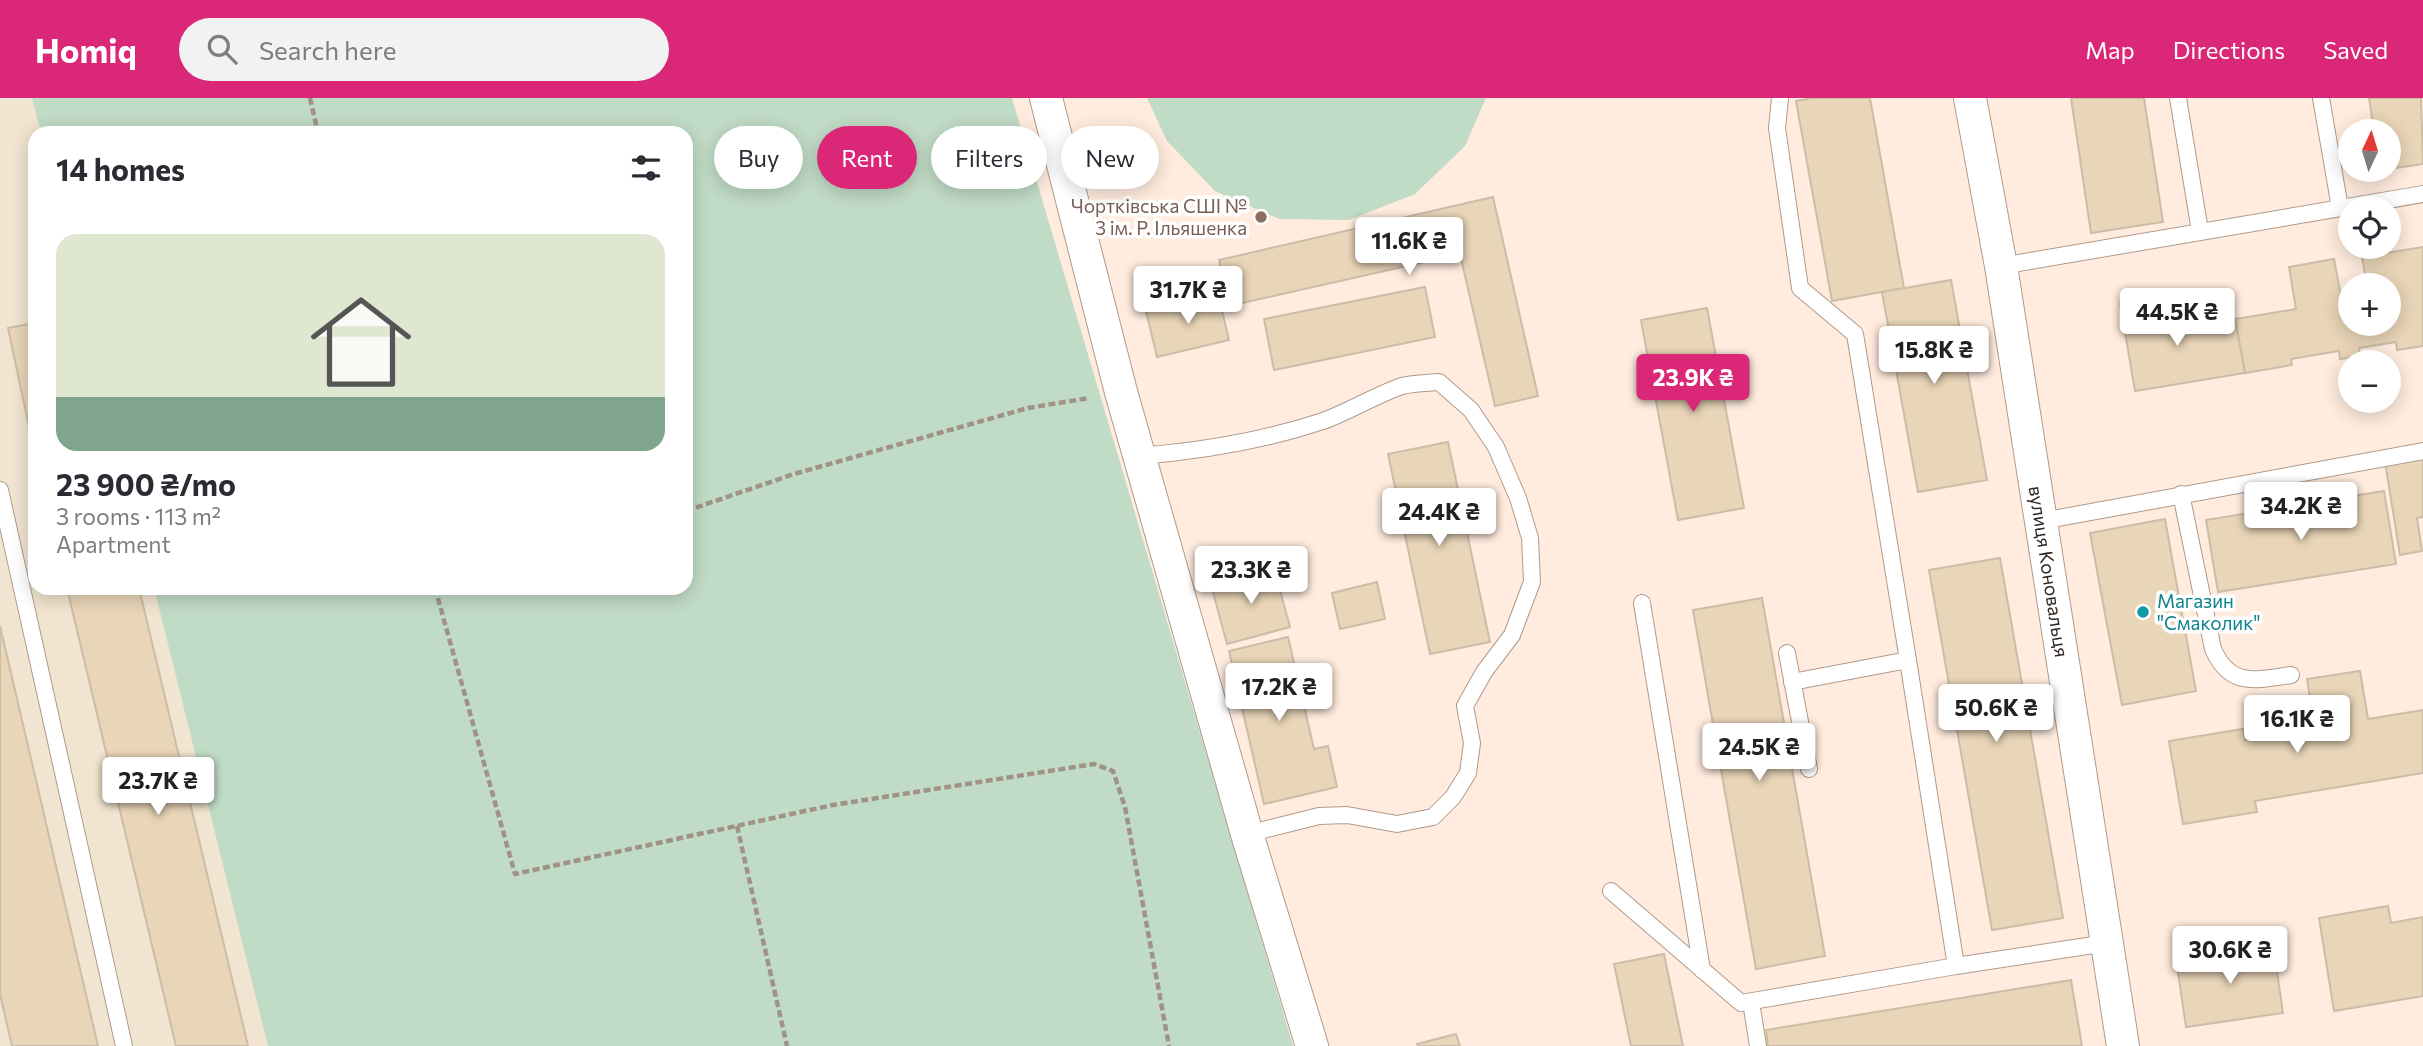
<!DOCTYPE html>
<meta charset="utf-8">
<style>
:root{--surface:#fff;--page:#f2f2f3;--text:#2b2b33;--muted:#7c7c81;--accent:#db2777}
body{margin:0;font-family:Commissioner,sans-serif;background:var(--page);color:var(--text);height:100vh;display:flex;flex-direction:column;font-size:26px;white-space:nowrap}
*{box-sizing:border-box;margin:0}
p{font-size:23px;color:var(--muted)}
.icon{flex:none;width:38px;height:38px;fill:none;stroke:currentColor;stroke-width:2;stroke-linecap:round;stroke-linejoin:round}
.map{position:relative;flex:1;overflow:hidden}
.panel{position:absolute;left:28px;top:28px;width:665px;height:469px;display:flex;flex-direction:column;background:var(--surface);border-radius:21px;box-shadow:0 4px 18px #0003}
.panel>*{flex:none}
.guide{position:absolute;left:714px;top:28px;width:665px;height:63px;display:flex;gap:14px}
.needle{width:46px;rotate:4deg}
.controls{position:absolute;left:2338px;top:21px;display:grid;gap:14px}
.controls a{display:grid;place-items:center;width:63px;height:63px;border-radius:50%;background:var(--surface);box-shadow:0 4px 18px #0003;font-size:35px}
.price{position:absolute;translate:-50% -60px;padding:0 16px;border-radius:7px;background:#fff;color:#222;font-size:23px;line-height:46px;filter:drop-shadow(0 2px 4px #0008)}
.price::after{content:'';position:absolute;left:50%;top:42px;width:21px;height:16px;margin-left:-10px;background:inherit;clip-path:polygon(0 0,100% 0,50% 100%)}
.price.selected{background:var(--accent);color:#fff}
ul{padding:0;list-style:none}
li{display:grid;align-content:center;gap:14px;height:371px;padding:0 28px}
li span{display:grid;place-items:center;height:217px;border-radius:21px;color:#555}
li>.icon{margin-inline-start:auto}
span .icon{width:126px;height:126px;fill:#fffc;stroke-width:1}
li b{font-size:30px}
h2{display:flex;justify-content:space-between;align-items:center;height:84px;padding:0 28px;font-size:30px}
.tag{padding:0 24px;border-radius:32px;background:var(--surface);box-shadow:0 4px 18px #0003;font-size:24px;line-height:63px}
.tag.selected{background:var(--accent);color:#fff}
header{display:flex;align-items:center;gap:42px;box-sizing:border-box;height:98px;padding:0 35px;background:var(--accent);color:#fff}
header strong{font-size:33px}
nav{display:flex;gap:38px;margin-inline-start:auto;font-size:24px}
.search{width:490px;height:63px;background:var(--page);display:flex;align-items:center;gap:18px;box-sizing:border-box;padding:0 24px;border-radius:38px;color:var(--muted);font-size:26px}
.map>svg:first-child{display:block}
.industrial{fill:#f1e4d0}
.green{fill:#c0dbc6}
.building{fill:#e9d5b8;stroke:#cbbda7;stroke-width:2}
.lines{fill:none;stroke-linecap:round;stroke-linejoin:round}
.lane-casing{stroke:#b09a8a;stroke-width:18}
.street-casing{stroke:#b09a8a;stroke-width:34}
.path{stroke:#a09287;stroke-width:4.5;stroke-dasharray:7 3.5;stroke-linecap:butt}
.lane{stroke:#fff;stroke-width:16}
.street{stroke:#fff;stroke-width:32}
.education-dot{fill:#8d6e63;stroke:#fff;stroke-width:2.5}
.culture-dot{fill:#0f9aa8;stroke:#fff;stroke-width:2.5}
.labels{text-anchor:middle;stroke-width:7;stroke-linejoin:round;paint-order:stroke}
.education-label{font-size:19px;fill:#785e54;stroke:#fff;text-anchor:end}
.street-label{font-size:19px;fill:#2f2620;stroke:#fff}
.culture-label{font-size:19px;fill:#0d838f;stroke:#fff;text-anchor:start}
</style>
<header>
<strong>Homiq</strong>
<div class="search"><svg class="icon" aria-label="search" viewBox="0 0 24 24"><circle cx="10" cy="10" r="6"/><path d="M15 15l6 6"/></svg>Search here</div>
<nav><a>Map</a><a>Directions</a><a>Saved</a></nav>
</header>
<div class="map">
<svg width="2423" height="948" viewBox="0 0 2423 948">
<rect width="100%" height="100%" fill="#ffecde"/>
<polygon class="industrial" points="0,0 32,0 41,35 35,35 35,490 154,490 268,948 0,948"/>
<g class="green">
<polygon points="32,0 1012,0 1293,948 268,948 154,490 686,490 686,35 41,35"/>
<polygon points="1147,0 1486,0 1465,48 1415,96 1349,122 1279,121 1215,93 1167,43"/>
</g>
<g class="building">
<polygon points="1812,0 1870,0 1904,190 1832,203 1796,3"/>
<polygon points="2071,0 2144,0 2163,124 2091,135"/>
<polygon points="2369,0 2421,0 2423,66 2389,71 2389,33 2374,33"/>
<polygon points="1493,99 1538,298 1495,308 1460,156 1229,208 1219,162"/>
<polygon points="2423,149 2423,248 2397,252 2396,244 2359,250 2360,258 2340,261 2339,253 2291,261 2292,267 2245,275 2235,221 2296,211 2289,169 2334,161 2342,204 2350,203 2350,226 2389,226 2389,187 2367,187 2362,159"/>
<polygon points="1951,182 1987,382 1918,394 1882,194"/>
<polygon points="1425,189 1435,239 1274,272 1264,221"/>
<polygon points="1218,196 1229,242 1157,259 1146,213"/>
<polygon points="2161,198 2167,232 2235,221 2245,275 2135,293 2120,205"/>
<polygon points="1707,210 1744,410 1678,422 1641,222"/>
<polygon points="35,225 35,357 8,230"/>
<polygon points="1448,344 1490,544 1430,556 1388,356"/>
<polygon points="2423,358 2423,419 2417,420 2422,453 2400,457 2385,364"/>
<polygon points="2384,393 2396,466 2218,494 2206,422"/>
<polygon points="2165,421 2196,593 2122,607 2090,435"/>
<polygon points="2000,460 2063,820 1992,832 1929,472"/>
<polygon points="1274,470 1290,529 1227,546 1211,487"/>
<polygon points="1377,484 1385,521 1340,531 1332,495"/>
<polygon points="67,490 139,490 248,948 176,948"/>
<polygon points="1762,500 1825,858 1756,871 1693,512"/>
<polygon points="0,528 98,948 12,948 0,896"/>
<polygon points="1288,539 1314,651 1328,648 1337,689 1264,706 1229,553"/>
<polygon points="2360,573 2368,621 2423,612 2423,675 2255,703 2257,714 2183,726 2169,643 2243,631 2245,642 2315,630 2307,581"/>
<polygon points="2388,808 2391,825 2423,819 2423,898 2334,913 2319,820"/>
<polygon points="2273,846 2283,915 2186,929 2176,860"/>
<polygon points="1664,856 1683,948 1631,948 1614,866"/>
<polygon points="2071,882 2082,948 1768,948 1766,932"/>
<polygon points="1456,936 1460,948 1418,948 1417,946"/>
</g>
<g class="lines">
<g class="lane-casing">
<g id="lane">
<polyline points="1780,0 1777,30 1800,190 1855,236 1908,562"/>
<polyline points="2178,0 2200,133"/>
<polyline points="2321,0 2340,110"/>
<polyline points="2001,168 2423,96"/>
<path d="M1139,358C1202,353 1263,343 1323,323C1350,313 1376,297 1402,288C1413,285 1427,285 1439,284L1471,312L1496,349L1518,400L1530,440L1532,484L1512,537L1484,574L1465,608L1472,645L1468,675L1453,699L1433,719L1397,726L1347,717L1319,718L1247,736"/>
<polyline points="0,392 124,948"/>
<path d="M2181,396L2213,551C2230,590 2256,582 2291,577"/>
<polyline points="2042,423 2423,353"/>
<polyline points="1642,505 1702,872"/>
<polyline points="1787,555 1809,671"/>
<polyline points="1792,584 1908,562 1956,868 2107,845"/>
<polyline points="1611,793 1741,905 1956,868"/>
<polyline points="1751,904 1758,948"/>
</g>
</g>
<g class="street-casing">
<g id="street">
<polyline points="1046,0 1121,294 1247,736 1312,948"/>
<path id="s1" d="M1970,0L2001,168L2123,948"/>
</g>
</g>
<g class="path">
<polyline points="310,0 318,35"/>
<polyline points="686,413 794,376 1028,310 1089,300"/>
<polyline points="435,490 515,776 833,707 1094,666 1113,673 1125,709 1169,948"/>
<polyline points="737,728 787,948"/>
</g>
<use href="#lane" class="lane"/>
<use href="#street" class="street"/>
</g>
<circle class="education-dot" cx="1261" cy="119" r="7"/>
<circle class="culture-dot" cx="2143" cy="514" r="7"/>
<g class="labels">
<g class="education-label">
<text x="1247" y="115">Чортківська СШІ №<tspan x="1247" dy="22">3 ім. Р. Ільяшенка</tspan></text>
</g>
<g class="street-label">
<text dy="7" stroke="none"><textPath href="#s1" startOffset="480">вулиця Коновальця</textPath></text>
</g>
<g class="culture-label">
<text x="2157" y="510">Магазин<tspan x="2157" dy="22">"Смаколик"</tspan></text>
</g>
</g>
</svg>
<div class="controls">
<a><svg class="needle" viewBox="-14 -14 28 28"><path d="M0-13l5 13h-10z" fill="#e53935"/><path d="M0 13l5-13h-10z" fill="#7c7c81"/></svg></a>
<a><svg class="icon" aria-label="locate" viewBox="0 0 24 24"><circle cx="12" cy="12" r="6"/><path d="M12 2v4M12 18v4M2 12h4M18 12h4"/></svg></a>
<a>+</a>
<a>−</a>
</div>
<b class="price" style="left:1409px;top:179px">11.6K ₴</b>
<b class="price" style="left:1188px;top:228px">31.7K ₴</b>
<b class="price" style="left:2177px;top:250px">44.5K ₴</b>
<b class="price" style="left:1934px;top:288px">15.8K ₴</b>
<b class="price selected" style="left:1693px;top:316px">23.9K ₴</b>
<b class="price" style="left:2301px;top:444px">34.2K ₴</b>
<b class="price" style="left:1439px;top:450px">24.4K ₴</b>
<b class="price" style="left:1251px;top:508px">23.3K ₴</b>
<b class="price" style="left:1279px;top:625px">17.2K ₴</b>
<b class="price" style="left:1996px;top:646px">50.6K ₴</b>
<b class="price" style="left:2297px;top:657px">16.1K ₴</b>
<b class="price" style="left:1759px;top:685px">24.5K ₴</b>
<b class="price" style="left:158px;top:719px">23.7K ₴</b>
<b class="price" style="left:2230px;top:888px">30.6K ₴</b>
<div class="guide">
<a class="tag">Buy</a>
<a class="tag selected">Rent</a>
<a class="tag">Filters</a>
<a class="tag">New</a>
</div>
<section class="panel">
<h2>14 homes<svg class="icon" aria-label="filters" viewBox="0 0 24 24"><path d="M4 7h16M4 17h16"/><circle cx="9" cy="7" r="2"/><circle cx="15" cy="17" r="2"/></svg></h2>
<ul>
<li><span style="background:linear-gradient(#dfe7d0 75%,#7fa58c 0)"><svg class="icon" aria-label="home" viewBox="0 0 24 24"><path d="M3 11l9-7 9 7M6 9v11h12V9"/></svg></span><div><b>23 900 ₴/mo</b><p>3 rooms · 113 m²</p><p>Apartment</p></div></li>
</ul>
</section>
</div>
